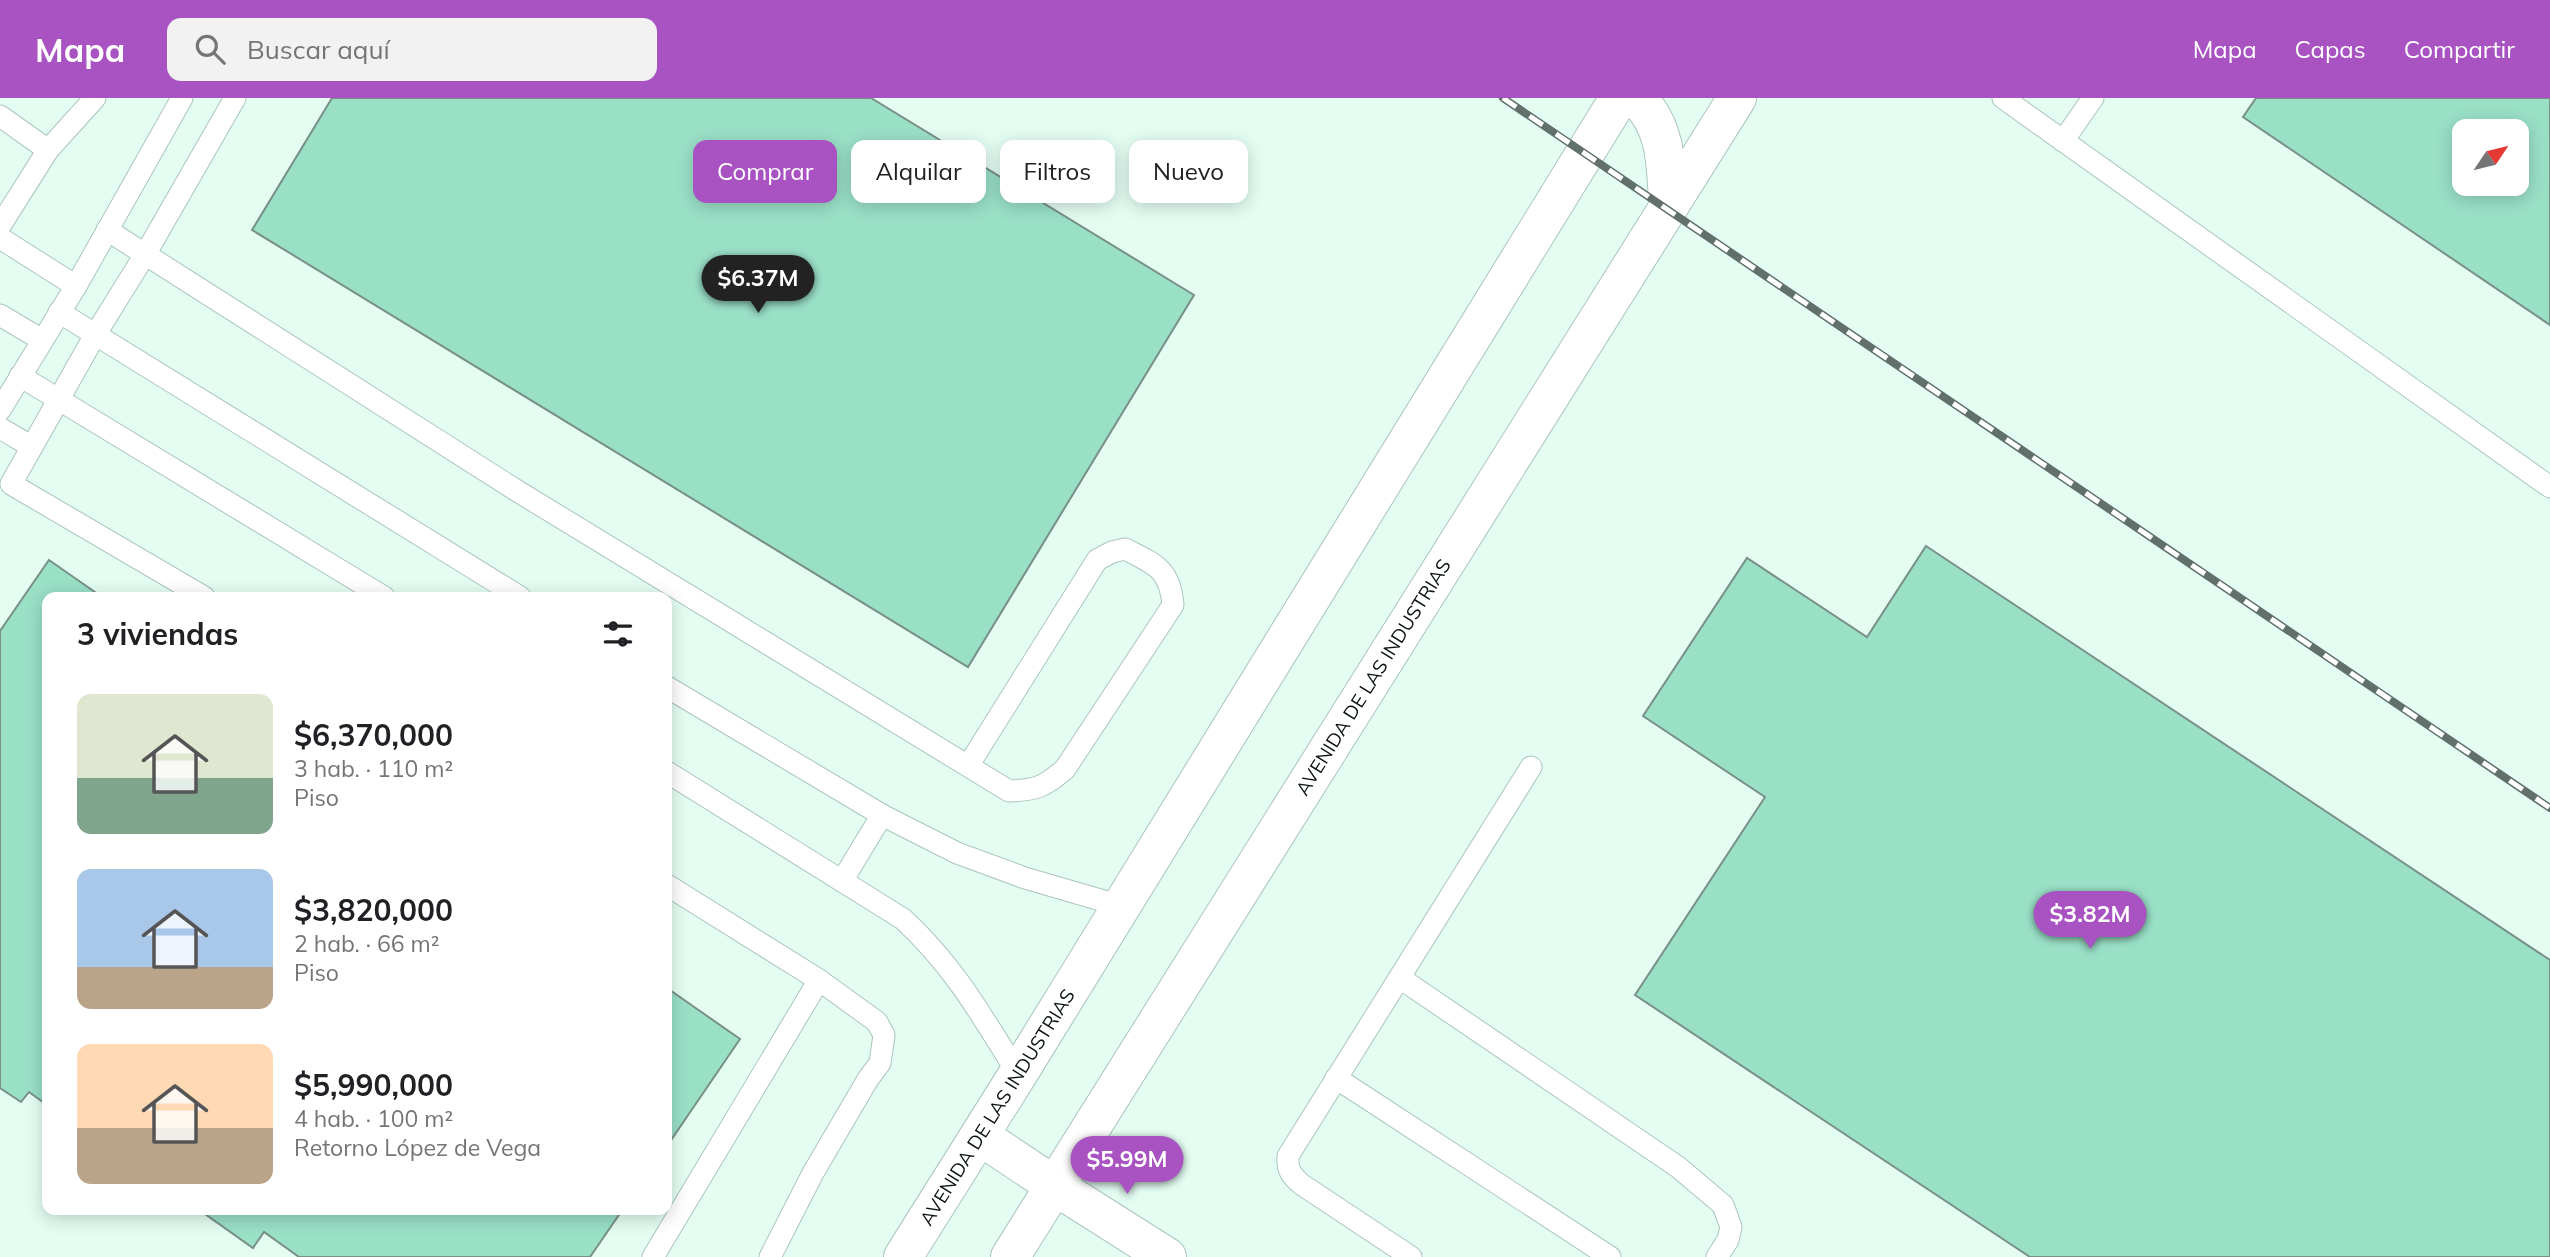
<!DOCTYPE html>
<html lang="es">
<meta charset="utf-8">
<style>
:root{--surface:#fff;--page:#f2f2f2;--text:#202124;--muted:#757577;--accent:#a853c1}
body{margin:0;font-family:Mulish,sans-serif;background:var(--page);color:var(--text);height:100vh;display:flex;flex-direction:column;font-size:26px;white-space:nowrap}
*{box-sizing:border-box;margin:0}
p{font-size:23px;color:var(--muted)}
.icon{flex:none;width:38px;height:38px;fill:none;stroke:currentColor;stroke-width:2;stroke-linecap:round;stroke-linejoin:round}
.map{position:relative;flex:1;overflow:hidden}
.panel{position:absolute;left:42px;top:494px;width:630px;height:623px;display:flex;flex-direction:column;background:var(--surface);border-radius:14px;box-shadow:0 4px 18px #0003}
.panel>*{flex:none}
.guide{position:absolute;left:693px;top:42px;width:665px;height:63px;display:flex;gap:14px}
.needle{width:46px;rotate:55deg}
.fabs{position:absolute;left:2452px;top:21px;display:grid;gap:14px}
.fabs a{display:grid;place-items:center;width:77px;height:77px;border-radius:14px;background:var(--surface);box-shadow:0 4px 18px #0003;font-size:35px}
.price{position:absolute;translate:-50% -60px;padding:0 16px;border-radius:24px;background:var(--accent);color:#fff;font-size:23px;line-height:46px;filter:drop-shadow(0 2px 4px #0008)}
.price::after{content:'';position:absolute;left:50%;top:42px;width:21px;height:16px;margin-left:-10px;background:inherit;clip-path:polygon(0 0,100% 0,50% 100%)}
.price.selected{background:#222;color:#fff}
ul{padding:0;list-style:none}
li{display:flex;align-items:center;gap:21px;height:175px;padding:0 35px}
li span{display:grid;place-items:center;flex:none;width:196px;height:140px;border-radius:14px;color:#555}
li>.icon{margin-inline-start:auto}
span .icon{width:84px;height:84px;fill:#fffc;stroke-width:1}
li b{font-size:30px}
h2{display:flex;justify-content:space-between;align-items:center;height:84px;padding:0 35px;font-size:30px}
.tag{padding:0 24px;border-radius:14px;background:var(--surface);box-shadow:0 4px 18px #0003;font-size:24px;line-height:63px}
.tag.selected{background:var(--accent);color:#fff}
header{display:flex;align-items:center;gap:42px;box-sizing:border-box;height:98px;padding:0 35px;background:var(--accent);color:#fff}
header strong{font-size:33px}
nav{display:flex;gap:38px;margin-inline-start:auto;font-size:24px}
.search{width:490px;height:63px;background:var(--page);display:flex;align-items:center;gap:18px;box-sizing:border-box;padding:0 24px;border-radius:14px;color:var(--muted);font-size:26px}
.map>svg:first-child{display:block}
.building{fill:#9ae0c7;stroke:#799087;stroke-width:2;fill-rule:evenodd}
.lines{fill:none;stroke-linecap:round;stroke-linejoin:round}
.lane-casing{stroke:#acc5bb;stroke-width:23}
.street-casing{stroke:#acc5bb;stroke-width:40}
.primary-casing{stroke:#acc5bb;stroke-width:40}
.lane{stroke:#fff;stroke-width:21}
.street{stroke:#fff;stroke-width:38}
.primary{stroke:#fff;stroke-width:38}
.rail-casing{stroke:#61706a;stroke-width:8}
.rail{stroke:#fff;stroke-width:5;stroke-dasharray:16;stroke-linecap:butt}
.labels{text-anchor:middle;stroke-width:7;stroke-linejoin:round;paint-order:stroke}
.street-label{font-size:19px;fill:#0b1411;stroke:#fff}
</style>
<header>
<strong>Mapa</strong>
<div class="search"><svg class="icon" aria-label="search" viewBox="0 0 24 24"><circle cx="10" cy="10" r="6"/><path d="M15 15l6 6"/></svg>Buscar aquí</div>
<nav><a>Mapa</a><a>Capas</a><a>Compartir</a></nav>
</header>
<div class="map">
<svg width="2550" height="1159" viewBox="0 0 2550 1159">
<rect width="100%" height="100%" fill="#e4fdf3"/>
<g class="building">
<polygon points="332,0 871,0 1194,197 968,569 252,132"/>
<path d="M2256,0H2550V227L2243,19ZM2464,33H2516V86H2464Z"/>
<polygon points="1926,448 2550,862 2550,1159 2030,1159 1635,897 1765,699 1643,618 1747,460 1867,539"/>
<polygon points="49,462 102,499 47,499 47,1007 29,994 21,1004 0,990 0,533"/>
<polygon points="667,890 740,941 667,1048"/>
<polygon points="198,1111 623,1111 590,1159 299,1159 264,1134 253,1150"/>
</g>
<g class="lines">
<g class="lane-casing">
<g id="lane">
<polyline points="2003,0 2550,389"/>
<polyline points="0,18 48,52 0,128"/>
<polyline points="2063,43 2093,0"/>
<polyline points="48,52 95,0"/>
<path d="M107,132L519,394L1009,693C1037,692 1044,689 1065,671L1173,507C1170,471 1155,466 1125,451L1112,454L1097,462L968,668"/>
<polyline points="0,140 76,188"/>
<polyline points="59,214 520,499"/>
<polyline points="0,217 42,242"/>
<polyline points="20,278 384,499"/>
<polyline points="0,312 76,188 182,0"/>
<polyline points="0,330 32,349"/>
<polyline points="204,499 11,386 95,237 146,155 235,0"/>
<polyline points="667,589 882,717 957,755 1025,780 1121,808"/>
<path d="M667,674L903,821C954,868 982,918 1018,976"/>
<polyline points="842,783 882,717"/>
<polyline points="667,787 819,882 877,924 884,937 880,965 868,981 813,1075 770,1159"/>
<polyline points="1400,880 1678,1069 1723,1107 1731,1129 1728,1142 1717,1159"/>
<polyline points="1336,980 1610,1159"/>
<polyline points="653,1159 819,882"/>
<path d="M1411,1159L1301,1086C1291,1077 1287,1072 1288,1058L1531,669"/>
</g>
</g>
<g class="street-casing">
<polyline id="street" points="1055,1088 1167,1159"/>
</g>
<g class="primary-casing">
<g id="primary">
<path d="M1637,0C1667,29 1666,68 1668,106"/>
<polyline points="980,1038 1055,1088"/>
<polyline points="903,1159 1018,976 1619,0"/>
<polyline points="1010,1159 1737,0"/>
</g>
</g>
<use href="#lane" class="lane"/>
<use href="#street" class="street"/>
<use href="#primary" class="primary"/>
<g class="rail-casing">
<polyline id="rail" points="1503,0 2550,710"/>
</g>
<use href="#rail" class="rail"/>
</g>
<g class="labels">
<g class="street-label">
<text transform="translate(1373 579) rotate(-58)" y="7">AVENIDA DE LAS INDUSTRIAS</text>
<text transform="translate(997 1009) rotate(-58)" y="7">AVENIDA DE LAS INDUSTRIAS</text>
</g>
</g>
</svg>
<div class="fabs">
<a><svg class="needle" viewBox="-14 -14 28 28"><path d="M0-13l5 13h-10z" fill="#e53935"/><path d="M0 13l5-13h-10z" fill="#757577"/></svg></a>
</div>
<b class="price selected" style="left:758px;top:217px">$6.37M</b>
<b class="price" style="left:2090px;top:853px">$3.82M</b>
<b class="price" style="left:1127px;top:1098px">$5.99M</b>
<div class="guide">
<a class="tag selected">Comprar</a>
<a class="tag">Alquilar</a>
<a class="tag">Filtros</a>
<a class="tag">Nuevo</a>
</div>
<section class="panel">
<h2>3 viviendas<svg class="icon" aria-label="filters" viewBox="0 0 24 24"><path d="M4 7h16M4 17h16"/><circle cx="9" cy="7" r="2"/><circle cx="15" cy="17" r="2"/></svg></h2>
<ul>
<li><span style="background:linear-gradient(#dfe7d0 60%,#7fa58c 0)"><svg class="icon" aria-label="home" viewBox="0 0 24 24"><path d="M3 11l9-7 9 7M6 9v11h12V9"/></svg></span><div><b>$6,370,000</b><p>3 hab. · 110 m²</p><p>Piso</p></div></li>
<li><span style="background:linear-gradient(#a9c7e8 70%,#b9a48a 0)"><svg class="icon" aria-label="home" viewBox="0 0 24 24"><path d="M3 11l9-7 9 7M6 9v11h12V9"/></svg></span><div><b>$3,820,000</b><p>2 hab. · 66 m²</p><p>Piso</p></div></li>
<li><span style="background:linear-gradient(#ffd9b3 60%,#b9a48a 0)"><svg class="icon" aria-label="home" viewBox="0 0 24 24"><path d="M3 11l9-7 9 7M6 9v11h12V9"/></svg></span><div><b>$5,990,000</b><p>4 hab. · 100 m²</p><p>Retorno López de Vega</p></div></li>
</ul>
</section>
</div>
